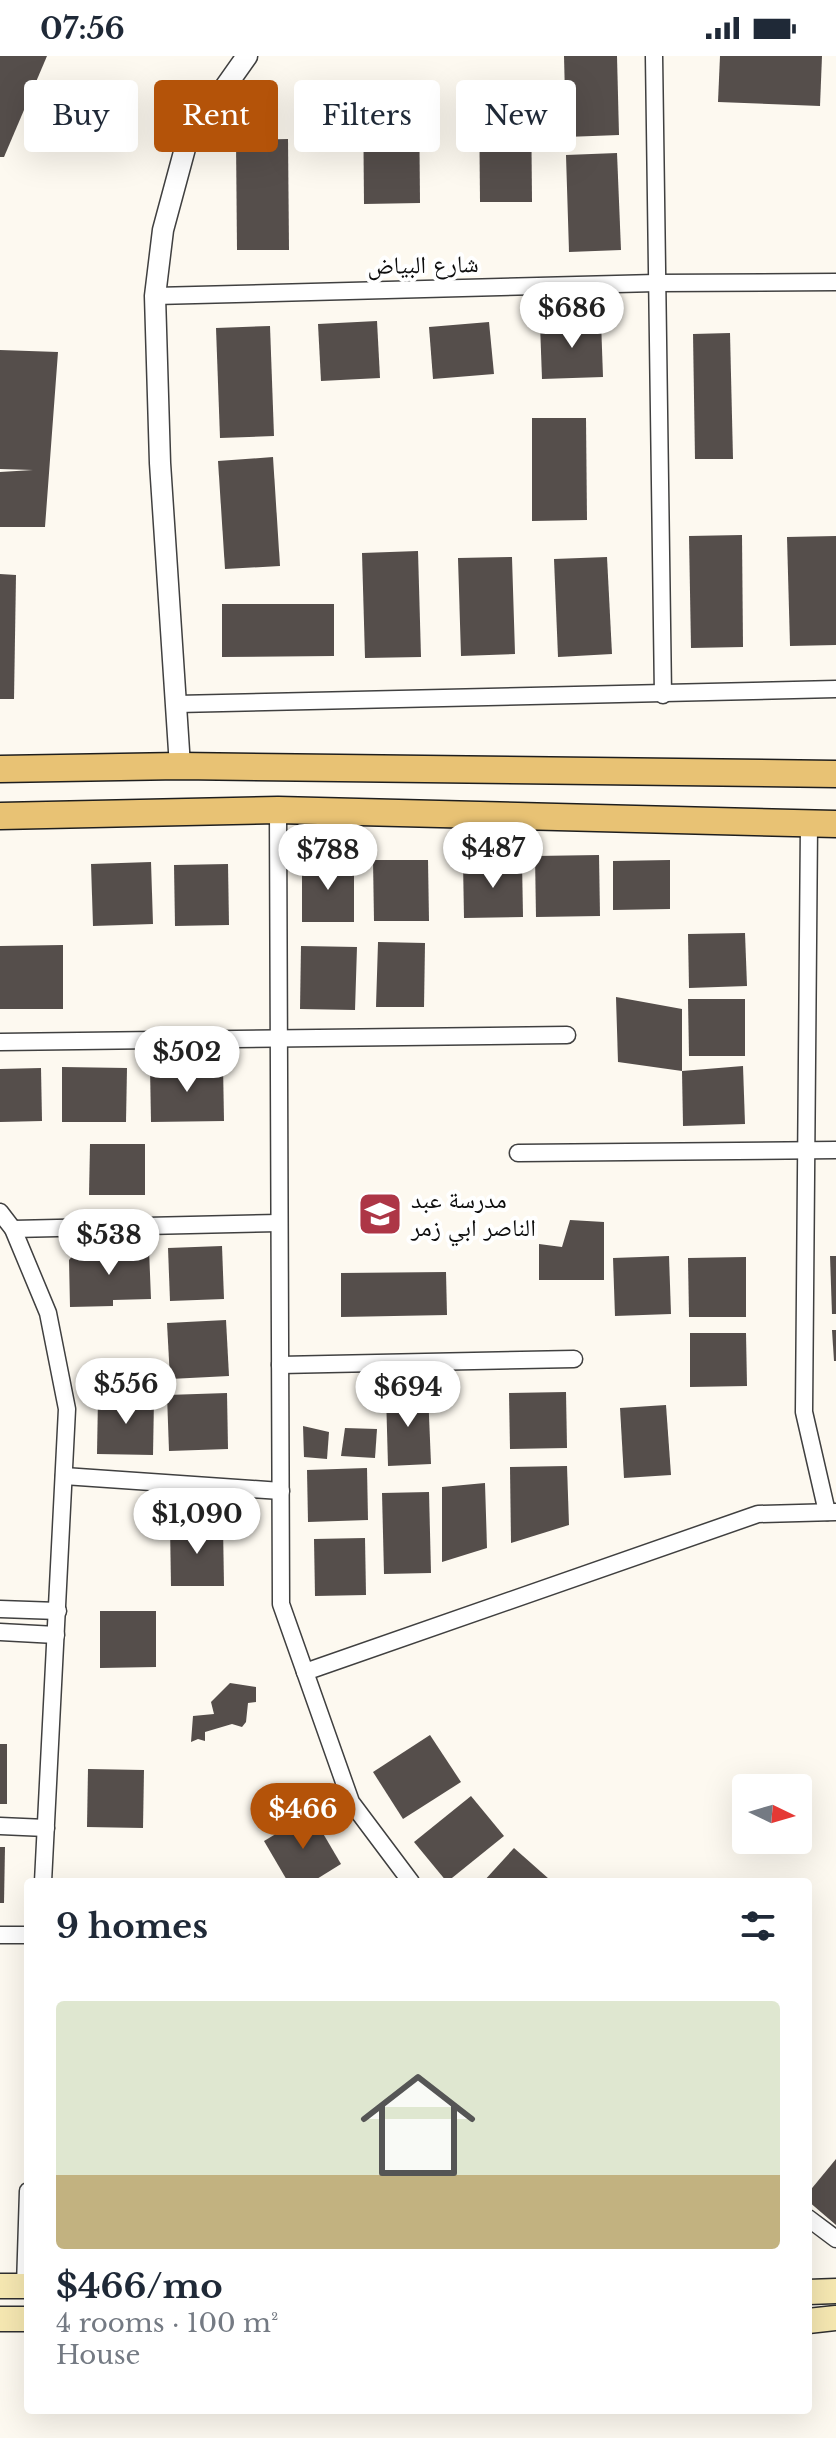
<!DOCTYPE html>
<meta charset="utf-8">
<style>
:root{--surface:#fff;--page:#f6f6f7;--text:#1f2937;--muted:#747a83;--line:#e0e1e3;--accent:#b45309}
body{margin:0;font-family:"Libre Baskerville","Noto Naskh Arabic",serif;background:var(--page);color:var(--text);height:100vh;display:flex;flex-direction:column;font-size:30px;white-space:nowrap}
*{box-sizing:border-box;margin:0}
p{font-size:26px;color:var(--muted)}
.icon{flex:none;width:44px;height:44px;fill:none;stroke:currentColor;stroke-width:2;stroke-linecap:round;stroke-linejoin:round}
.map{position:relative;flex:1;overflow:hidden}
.panel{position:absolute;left:24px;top:1822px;width:788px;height:536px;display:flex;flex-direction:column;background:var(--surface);border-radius:8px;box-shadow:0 8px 32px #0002}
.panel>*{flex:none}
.banner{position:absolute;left:24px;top:24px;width:788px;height:72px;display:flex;gap:16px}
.needle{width:52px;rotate:95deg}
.fabs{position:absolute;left:732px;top:1718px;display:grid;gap:16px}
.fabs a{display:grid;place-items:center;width:80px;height:80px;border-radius:8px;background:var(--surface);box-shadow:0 8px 32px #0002;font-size:40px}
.price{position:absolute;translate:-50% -68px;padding:0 18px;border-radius:28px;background:#fff;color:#222;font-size:26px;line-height:52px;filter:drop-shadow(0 2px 4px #0008)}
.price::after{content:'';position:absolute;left:50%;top:48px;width:24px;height:18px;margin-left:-12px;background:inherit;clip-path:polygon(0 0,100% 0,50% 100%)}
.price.on{background:var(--accent);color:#fff}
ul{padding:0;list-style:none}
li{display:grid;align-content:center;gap:16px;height:424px;padding:0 32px}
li+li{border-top:2px solid var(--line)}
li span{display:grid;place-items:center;height:248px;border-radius:8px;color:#555}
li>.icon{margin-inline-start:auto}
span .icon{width:144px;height:144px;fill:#fffc;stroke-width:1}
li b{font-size:34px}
h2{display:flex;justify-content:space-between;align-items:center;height:96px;padding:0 32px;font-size:34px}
.chip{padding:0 28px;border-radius:8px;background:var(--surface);box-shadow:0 8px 32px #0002;font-size:28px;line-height:72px}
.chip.on{background:var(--accent);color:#fff}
.status{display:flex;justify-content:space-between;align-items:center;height:56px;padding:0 40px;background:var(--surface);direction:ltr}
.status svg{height:22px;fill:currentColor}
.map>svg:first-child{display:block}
.building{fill:#554e4b}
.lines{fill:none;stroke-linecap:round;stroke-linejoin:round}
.minor-casing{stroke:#404040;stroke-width:19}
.tertiary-casing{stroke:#404040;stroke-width:23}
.secondary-casing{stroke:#2f2f2f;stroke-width:27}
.primary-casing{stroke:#1e1e1e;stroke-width:29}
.minor{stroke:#fff;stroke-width:16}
.tertiary{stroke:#fff;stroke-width:20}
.secondary{stroke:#f6e8b2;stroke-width:24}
.primary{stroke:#e8c274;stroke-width:26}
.labels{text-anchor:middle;stroke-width:8;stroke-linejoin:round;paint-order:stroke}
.street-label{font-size:24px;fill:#0d0d0d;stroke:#fff}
.poi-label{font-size:24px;fill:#0d0d0d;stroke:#fff;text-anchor:start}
</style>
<div class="status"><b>07:56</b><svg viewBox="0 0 49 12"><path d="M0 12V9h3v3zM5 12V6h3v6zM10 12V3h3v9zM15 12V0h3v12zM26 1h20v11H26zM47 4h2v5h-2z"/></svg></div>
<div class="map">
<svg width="836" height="2382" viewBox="0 0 836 2382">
<rect width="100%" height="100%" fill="#fdf9f0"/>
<g class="building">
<polygon points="0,0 47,0 4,101 0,101"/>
<polygon points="564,0 617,0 619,79 566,81"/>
<polygon points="720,0 822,0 820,50 718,46"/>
<polygon points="419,35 420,147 364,148 363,36"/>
<polygon points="479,37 531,37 532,146 480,146"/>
<polygon points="288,83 289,194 237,194 236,84"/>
<polygon points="617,97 621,194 569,196 566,99"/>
<polygon points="377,265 380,322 321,325 318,268"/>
<polygon points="601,265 603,321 542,323 540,268"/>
<polygon points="489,266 494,318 433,323 429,271"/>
<polygon points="270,270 274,380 220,382 216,272"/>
<polygon points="730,277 733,403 695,403 693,278"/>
<polygon points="0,294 58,296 45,471 0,471 0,416 33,414 0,413"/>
<polygon points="532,362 586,362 587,464 532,465"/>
<polygon points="273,401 280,510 225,513 218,405"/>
<polygon points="742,479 743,591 691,592 689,480"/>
<polygon points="836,480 836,589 790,590 787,481"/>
<polygon points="418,495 421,601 365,602 362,497"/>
<polygon points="512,501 515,598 461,600 458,502"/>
<polygon points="607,501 612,598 558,601 554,503"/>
<polygon points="0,518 16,519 14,643 0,643"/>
<polygon points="222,548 334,548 334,600 222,601"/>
<polygon points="599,799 600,860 536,861 535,800"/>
<polygon points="373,804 428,804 429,865 374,865"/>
<polygon points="670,804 670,853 613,854 613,805"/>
<rect x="302" y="805" width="52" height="61"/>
<polygon points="522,805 523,861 464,862 463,806"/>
<polygon points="151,806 153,868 93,870 91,808"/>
<polygon points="228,808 229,869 175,870 174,809"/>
<polygon points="745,877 747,930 689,932 688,878"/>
<polygon points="378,886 425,887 424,951 376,951"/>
<polygon points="63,889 63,953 0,953 0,890"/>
<polygon points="301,890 357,891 355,954 300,953"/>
<polygon points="616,941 682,953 682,1015 618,1006"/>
<polygon points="688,943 745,943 745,1000 689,1000"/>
<polygon points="223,1009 224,1065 151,1066 150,1011"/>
<polygon points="743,1010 745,1068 683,1070 682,1015"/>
<polygon points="62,1011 127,1012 126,1066 62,1066"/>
<polygon points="41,1012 42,1065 0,1066 0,1013"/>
<polygon points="90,1088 145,1088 145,1139 89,1139"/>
<polygon points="570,1164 604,1166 604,1224 539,1224 539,1188 562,1191"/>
<polygon points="222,1190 224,1243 170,1245 168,1192"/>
<polygon points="149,1193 151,1243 113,1244 113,1250 70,1251 69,1204 77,1195"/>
<polygon points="669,1200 671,1258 615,1260 613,1202"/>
<polygon points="830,1200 836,1200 836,1258 832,1258"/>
<polygon points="746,1201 746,1261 689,1261 688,1202"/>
<polygon points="446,1216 447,1259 341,1261 341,1217"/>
<polygon points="226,1264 229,1320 170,1323 167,1267"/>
<polygon points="832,1274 836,1274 836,1305 834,1305"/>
<polygon points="690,1277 746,1277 747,1330 690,1331"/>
<polygon points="428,1336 431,1408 388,1410 386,1338"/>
<polygon points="566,1336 567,1392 510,1393 509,1337"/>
<polygon points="227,1337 228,1393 169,1395 167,1339"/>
<polygon points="98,1342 154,1343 153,1399 97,1398"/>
<polygon points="666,1349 671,1419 624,1422 620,1352"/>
<polygon points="303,1370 329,1376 327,1403 304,1401"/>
<polygon points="345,1372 377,1373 375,1402 341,1400"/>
<polygon points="567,1410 569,1469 511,1487 510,1411"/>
<polygon points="367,1412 368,1464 308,1466 307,1414"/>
<polygon points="485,1427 487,1492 442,1506 442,1431"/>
<polygon points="429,1436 431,1517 384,1518 382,1437"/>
<polygon points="170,1470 223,1470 224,1530 171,1530"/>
<polygon points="365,1482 366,1539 315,1540 314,1483"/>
<polygon points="100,1555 156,1555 156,1611 100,1612"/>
<polygon points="230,1627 256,1631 256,1646 248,1647 246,1666 242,1671 232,1668 205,1676 205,1685 198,1683 191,1686 193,1660 214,1658 211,1646"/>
<polygon points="430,1679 461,1726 403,1763 373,1716"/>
<rect x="0" y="1688" width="7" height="60"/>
<polygon points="88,1713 144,1714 143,1772 87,1771"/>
<polygon points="471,1740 504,1780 447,1826 414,1786"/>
<polygon points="311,1757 341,1808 312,1826 288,1826 264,1785"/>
<polygon points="0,1791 5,1791 4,1847 0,1847"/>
<polygon points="514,1792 549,1823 546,1826 483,1826"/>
<polygon points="836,2103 836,2169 808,2145 808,2137"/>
</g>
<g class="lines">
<g class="minor-casing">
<g id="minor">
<polyline points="654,0 663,639"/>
<polyline points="155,240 656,227 836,226"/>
<polyline points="177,648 836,633"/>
<polyline points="278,754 281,1548 351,1746 411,1826"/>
<polyline points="809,768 804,1356 827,1456"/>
<polyline points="0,986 567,979"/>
<polyline points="518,1097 836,1094"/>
<polyline points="0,1156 13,1173 48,1257 67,1353 43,1826"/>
<polyline points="13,1173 279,1167"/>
<polyline points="280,1309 574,1303"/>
<polyline points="64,1420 281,1435"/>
<polyline points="0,1553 58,1555"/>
<polyline points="0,1576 56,1579"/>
<polyline points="305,1616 758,1458 836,1456"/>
<polyline points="0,1770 46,1772"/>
<polyline points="0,1879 28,1879"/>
<polyline points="808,2162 836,2183"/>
<polyline points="25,2230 28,2135"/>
</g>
</g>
<g class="tertiary-casing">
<polyline id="tertiary" points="180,710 160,407 155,240 163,174 187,85 247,0"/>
</g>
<g class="secondary-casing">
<g id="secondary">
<polyline points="0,2230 28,2230"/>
<polyline points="808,2236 836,2235"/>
<polyline points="0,2263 28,2263"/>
<polyline points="808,2265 836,2262"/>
</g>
</g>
<g class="primary-casing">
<g id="primary">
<polyline points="0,713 180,710 836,718"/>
<polyline points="0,760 278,754 836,768"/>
</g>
</g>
<use href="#minor" class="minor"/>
<use href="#tertiary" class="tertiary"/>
<use href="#secondary" class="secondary"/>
<use href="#primary" class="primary"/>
</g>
<defs>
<g id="school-square" transform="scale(2.3)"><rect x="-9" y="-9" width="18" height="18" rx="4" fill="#ad3646" stroke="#fff"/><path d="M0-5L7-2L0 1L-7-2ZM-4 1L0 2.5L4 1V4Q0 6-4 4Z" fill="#fff"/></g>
</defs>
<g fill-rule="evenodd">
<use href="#school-square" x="380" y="1158"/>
</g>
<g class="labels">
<g class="street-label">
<text transform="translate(423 209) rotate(-1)" y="8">شارع البياض</text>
</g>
<g class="poi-label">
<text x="411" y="1152">مدرسة عبد<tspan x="411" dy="28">الناصر ابي زمر</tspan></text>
</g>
</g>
</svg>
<div class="fabs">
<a><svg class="needle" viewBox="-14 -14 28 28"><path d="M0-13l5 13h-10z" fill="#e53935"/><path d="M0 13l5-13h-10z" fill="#747a83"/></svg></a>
</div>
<b class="price" style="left:572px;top:294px">$686</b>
<b class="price" style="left:493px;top:834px">$487</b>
<b class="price" style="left:328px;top:836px">$788</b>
<b class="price" style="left:187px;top:1038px">$502</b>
<b class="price" style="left:109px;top:1221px">$538</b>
<b class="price" style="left:126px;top:1370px">$556</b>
<b class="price" style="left:408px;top:1373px">$694</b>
<b class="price" style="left:197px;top:1500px">$1,090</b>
<b class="price on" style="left:303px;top:1795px">$466</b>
<div class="banner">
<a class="chip">Buy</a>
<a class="chip on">Rent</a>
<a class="chip">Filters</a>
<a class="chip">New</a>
</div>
<section class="panel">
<h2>9 homes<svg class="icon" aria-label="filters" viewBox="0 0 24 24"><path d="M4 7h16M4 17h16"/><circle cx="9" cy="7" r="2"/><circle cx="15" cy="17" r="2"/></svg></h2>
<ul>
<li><span style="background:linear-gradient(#dfe7d0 70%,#c2b280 0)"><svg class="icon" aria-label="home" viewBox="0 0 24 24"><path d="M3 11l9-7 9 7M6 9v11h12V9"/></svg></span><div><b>$466/mo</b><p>4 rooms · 100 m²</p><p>House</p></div></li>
</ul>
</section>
</div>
